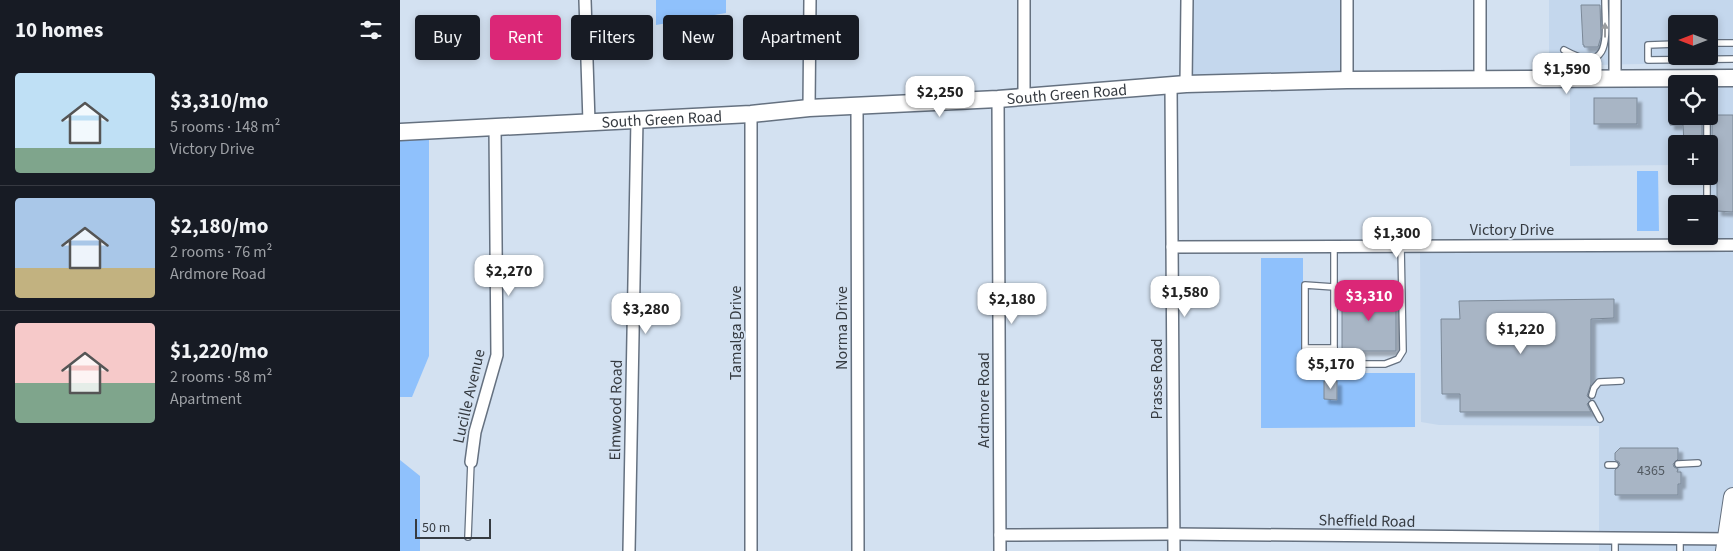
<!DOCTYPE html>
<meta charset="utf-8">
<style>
:root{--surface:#171b24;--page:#242831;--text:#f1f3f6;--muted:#9ea1a6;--line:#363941;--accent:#db2777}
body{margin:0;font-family:"Source Sans 3",sans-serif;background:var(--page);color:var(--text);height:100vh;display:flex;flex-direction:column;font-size:19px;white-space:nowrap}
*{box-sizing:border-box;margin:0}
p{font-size:16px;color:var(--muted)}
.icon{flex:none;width:28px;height:28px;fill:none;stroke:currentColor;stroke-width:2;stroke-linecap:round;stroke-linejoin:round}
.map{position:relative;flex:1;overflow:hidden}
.drawer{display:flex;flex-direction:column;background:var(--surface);width:400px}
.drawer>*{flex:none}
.hud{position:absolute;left:15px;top:15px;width:475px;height:45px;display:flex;gap:10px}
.needle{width:32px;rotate:270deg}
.buttons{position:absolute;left:1268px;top:15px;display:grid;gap:10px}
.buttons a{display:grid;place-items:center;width:50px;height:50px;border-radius:5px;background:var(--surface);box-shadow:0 2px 8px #0003;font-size:25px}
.scale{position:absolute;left:15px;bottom:12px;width:76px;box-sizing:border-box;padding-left:5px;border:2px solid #363b41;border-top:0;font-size:14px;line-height:18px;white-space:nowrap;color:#363b41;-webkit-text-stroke:4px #d3e1f1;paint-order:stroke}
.price{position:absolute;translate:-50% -42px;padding:0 11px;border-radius:10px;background:#fff;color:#222;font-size:16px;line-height:32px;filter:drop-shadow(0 1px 2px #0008)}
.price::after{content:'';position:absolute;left:50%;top:30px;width:15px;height:11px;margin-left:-8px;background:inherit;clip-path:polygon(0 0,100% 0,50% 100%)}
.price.active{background:var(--accent);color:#fff}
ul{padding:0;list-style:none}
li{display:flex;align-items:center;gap:15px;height:125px;padding:0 15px}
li+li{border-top:1px solid var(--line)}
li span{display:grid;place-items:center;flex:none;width:140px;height:100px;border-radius:5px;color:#555}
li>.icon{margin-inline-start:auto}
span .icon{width:60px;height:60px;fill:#fffc;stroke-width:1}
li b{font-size:21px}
h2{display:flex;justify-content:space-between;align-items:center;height:60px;padding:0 15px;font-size:21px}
.tag{padding:0 18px;border-radius:5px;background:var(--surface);box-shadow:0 2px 8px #0003;font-size:18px;line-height:45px}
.tag.active{background:var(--accent);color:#fff}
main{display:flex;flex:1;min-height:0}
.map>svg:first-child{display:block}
.built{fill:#c4d7ed;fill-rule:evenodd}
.green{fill:#8fc1fc}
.building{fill:#a8b5c5;stroke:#7b8897;filter:url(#shadow)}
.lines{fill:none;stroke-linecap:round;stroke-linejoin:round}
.lane-casing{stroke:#657180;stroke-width:8}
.street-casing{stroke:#657180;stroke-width:14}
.secondary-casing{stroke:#657180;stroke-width:19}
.primary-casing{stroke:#657180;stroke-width:20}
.lane{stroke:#fff;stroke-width:5.5}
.street{stroke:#fff;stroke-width:11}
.secondary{stroke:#fff;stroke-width:16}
.primary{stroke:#fff;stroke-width:18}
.oneway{fill:#9a9da0}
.labels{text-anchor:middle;stroke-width:4;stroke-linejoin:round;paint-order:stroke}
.number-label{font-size:14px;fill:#525a62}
.street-label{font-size:16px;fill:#363b41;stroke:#d3e1f1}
</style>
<main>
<section class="drawer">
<h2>10 homes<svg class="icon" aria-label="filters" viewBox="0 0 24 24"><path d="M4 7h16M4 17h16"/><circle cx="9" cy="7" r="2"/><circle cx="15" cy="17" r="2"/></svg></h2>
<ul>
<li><span style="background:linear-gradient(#bfe0f5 75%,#7fa58c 0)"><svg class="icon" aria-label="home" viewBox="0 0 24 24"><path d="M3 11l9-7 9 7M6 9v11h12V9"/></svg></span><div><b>$3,310/mo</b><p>5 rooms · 148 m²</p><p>Victory Drive</p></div></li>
<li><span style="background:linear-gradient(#a9c7e8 70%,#c2b280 0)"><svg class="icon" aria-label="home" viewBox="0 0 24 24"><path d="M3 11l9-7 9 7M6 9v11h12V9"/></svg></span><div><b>$2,180/mo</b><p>2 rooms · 76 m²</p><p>Ardmore Road</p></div></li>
<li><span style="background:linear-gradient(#f6c9c9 60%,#7fa58c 0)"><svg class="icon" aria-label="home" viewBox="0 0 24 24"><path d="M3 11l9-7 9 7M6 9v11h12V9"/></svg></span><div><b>$1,220/mo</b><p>2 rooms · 58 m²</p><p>Apartment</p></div></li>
</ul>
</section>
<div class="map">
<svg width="1333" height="551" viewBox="0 0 1333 551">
<defs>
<filter id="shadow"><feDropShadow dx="4.5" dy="4.5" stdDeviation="1" flood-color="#0004"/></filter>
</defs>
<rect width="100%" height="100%" fill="#d3e1f1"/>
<g class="built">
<polygon points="787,0 947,0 947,80 786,84"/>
<path d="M1149,0H1333V62L1149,66ZM1276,24H1309V56H1276Z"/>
<path d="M1333,78V551H1199V426L1039,425L1021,422L1020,246L1306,245V236H1309V144H1276V165L1170,166V79ZM1276,84H1309V116H1276Z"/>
</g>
<g class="green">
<polygon points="256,0 326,0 326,13 256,25"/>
<polygon points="29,130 29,356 12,397 0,397 0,132"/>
<polygon points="1237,171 1258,171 1259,231 1237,231"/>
<polygon points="861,258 903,258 903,351 930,352 930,373 1015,373 1015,427 861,428"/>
<polygon points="0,460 20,476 20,551 0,551"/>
</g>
<g class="building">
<polygon points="1181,5 1200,5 1201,37 1198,47 1184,47 1184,45 1183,45"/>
<rect x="1194" y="98" width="43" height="26"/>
<polygon points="1317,115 1333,115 1333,212 1317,211 1317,144 1312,144 1312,116"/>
<polygon points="1270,116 1302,116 1302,144 1284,144 1283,125 1270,125"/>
<rect x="942" y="292" width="54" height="59"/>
<polygon points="1214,299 1214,318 1191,319 1191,384 1187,396 1191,400 1187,404 1191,412 1060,412 1060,394 1042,394 1041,319 1060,319 1059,301"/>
<polygon points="924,381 937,381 937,400 924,399"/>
<polygon points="1220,448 1278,448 1278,459 1273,464 1274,467 1278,469 1277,472 1281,472 1281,484 1278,484 1278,495 1215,495 1215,470 1220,465 1219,462 1215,460 1215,453"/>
</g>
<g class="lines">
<g class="lane-casing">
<g id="lane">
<polyline points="1309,43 1333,43"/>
<polyline points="1276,44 1248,45 1248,60 1333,59"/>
<path d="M1164,50C1214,78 1205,32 1205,0"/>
<polyline points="1307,144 1307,116"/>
<polyline points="1307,204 1307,176"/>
<polyline points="934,246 934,360 938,364 985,364 998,359 1003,351 1001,246"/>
<polyline points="934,348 905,348 905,285 934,287"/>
<polyline points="1192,395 1194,388 1199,382 1221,381"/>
<polyline points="1192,404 1200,419"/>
<polyline points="1278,464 1298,463"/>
<polyline points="1208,465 1215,465"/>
<polyline points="68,537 71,462"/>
<polyline points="1215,539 1215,551"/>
<polyline points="1280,539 1280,550"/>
</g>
</g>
<g class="street-casing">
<g id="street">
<polyline points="185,0 189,122"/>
<polyline points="947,0 947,80"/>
<polyline points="1080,0 1080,80"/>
<polyline points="1215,0 1215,79"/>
<polyline points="786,84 787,0"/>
<polyline points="771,86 774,551"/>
<polyline points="624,96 624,0"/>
<polyline points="598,99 600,551"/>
<polyline points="457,106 458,551"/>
<polyline points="409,108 410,0"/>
<polyline points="772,247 1333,245"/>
<polyline points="71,462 75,432 97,355 95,127"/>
<polyline points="600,535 773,534 1333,539"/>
<polyline points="229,551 237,119"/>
<polyline points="351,551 351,114"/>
</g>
</g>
<g class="secondary-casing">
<g id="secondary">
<path id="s1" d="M0,132L351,114L409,108L598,99L786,84L947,80L1333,78"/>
</g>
</g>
<g class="primary-casing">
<polyline id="primary" points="1325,551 1333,497"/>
</g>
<use href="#lane" class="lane"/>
<use href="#street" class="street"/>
<use href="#secondary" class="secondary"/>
<use href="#primary" class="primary"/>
</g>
<defs><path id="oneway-solid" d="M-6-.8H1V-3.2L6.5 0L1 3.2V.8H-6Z" transform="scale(1.25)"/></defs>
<use class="oneway" href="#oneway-solid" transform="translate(1205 30) rotate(-90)"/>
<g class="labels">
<g class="number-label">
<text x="1251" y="475">4365</text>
</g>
<g class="street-label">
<text dy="6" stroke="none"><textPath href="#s1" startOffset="668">South Green Road</textPath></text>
<text dy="6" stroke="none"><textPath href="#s1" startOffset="262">South Green Road</textPath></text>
<text x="1112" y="235">Victory Drive</text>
<text transform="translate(441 328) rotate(-90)" y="6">Norma Drive</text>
<text transform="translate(335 333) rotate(-90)" y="6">Tamalga Drive</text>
<text transform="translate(756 379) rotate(-90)" y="6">Prasse Road</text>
<text transform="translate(68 396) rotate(-77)" y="6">Lucille Avenue</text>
<text transform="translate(583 400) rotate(-90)" y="6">Ardmore Road</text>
<text transform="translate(215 410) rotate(-89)" y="6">Elmwood Road</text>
<text transform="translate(967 520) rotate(1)" y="6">Sheffield Road</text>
</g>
</g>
</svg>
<div class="buttons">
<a><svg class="needle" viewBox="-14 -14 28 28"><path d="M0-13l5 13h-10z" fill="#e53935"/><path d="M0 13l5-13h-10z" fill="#9ea1a6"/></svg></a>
<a><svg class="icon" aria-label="locate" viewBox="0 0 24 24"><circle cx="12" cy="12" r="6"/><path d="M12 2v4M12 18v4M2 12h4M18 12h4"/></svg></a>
<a>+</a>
<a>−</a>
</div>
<div class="scale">50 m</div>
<b class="price" style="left:1167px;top:95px">$1,590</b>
<b class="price" style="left:540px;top:118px">$2,250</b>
<b class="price" style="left:997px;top:259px">$1,300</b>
<b class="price" style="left:109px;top:297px">$2,270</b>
<b class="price" style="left:785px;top:318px">$1,580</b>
<b class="price active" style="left:969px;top:322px">$3,310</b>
<b class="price" style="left:612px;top:325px">$2,180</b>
<b class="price" style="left:246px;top:335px">$3,280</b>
<b class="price" style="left:1121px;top:355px">$1,220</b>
<b class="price" style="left:931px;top:390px">$5,170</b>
<div class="hud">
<a class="tag">Buy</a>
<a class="tag active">Rent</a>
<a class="tag">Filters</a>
<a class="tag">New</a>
<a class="tag">Apartment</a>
</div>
</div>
</main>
